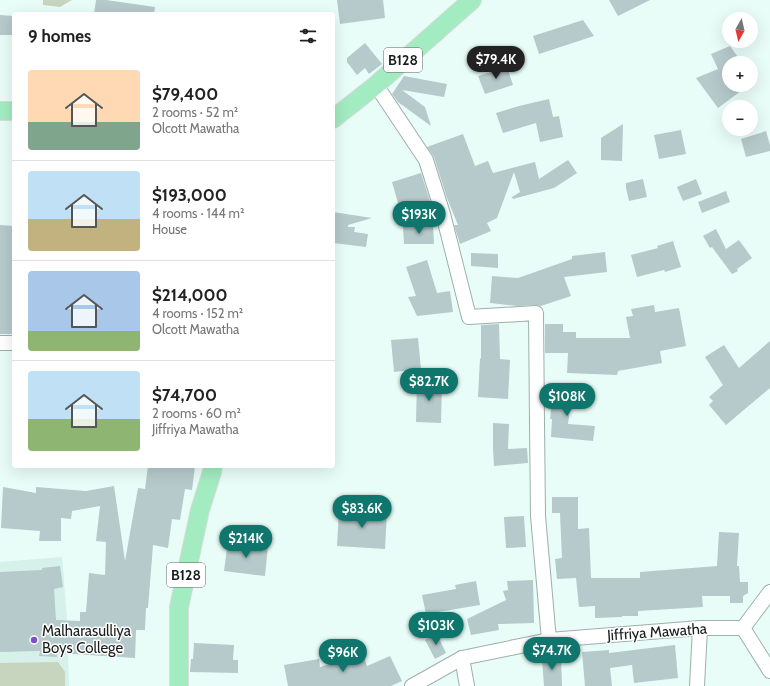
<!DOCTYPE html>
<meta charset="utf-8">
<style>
:root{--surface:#fff;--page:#f2f2f2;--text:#222;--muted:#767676;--line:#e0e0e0;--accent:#0f766e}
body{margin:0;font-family:Cabin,sans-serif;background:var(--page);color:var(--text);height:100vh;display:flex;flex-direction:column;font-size:15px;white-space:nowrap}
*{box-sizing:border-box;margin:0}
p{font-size:13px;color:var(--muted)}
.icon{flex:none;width:22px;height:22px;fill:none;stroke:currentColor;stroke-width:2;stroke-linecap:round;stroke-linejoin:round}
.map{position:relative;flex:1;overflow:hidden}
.details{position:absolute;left:12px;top:12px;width:323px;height:456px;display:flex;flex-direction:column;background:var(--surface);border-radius:4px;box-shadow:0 4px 16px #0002}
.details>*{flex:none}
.needle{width:26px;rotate:188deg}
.fabs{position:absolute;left:722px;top:12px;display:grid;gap:8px}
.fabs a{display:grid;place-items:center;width:36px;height:36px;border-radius:50%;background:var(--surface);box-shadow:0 4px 16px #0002;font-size:20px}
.price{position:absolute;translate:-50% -34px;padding:0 9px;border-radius:14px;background:var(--accent);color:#fff;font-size:13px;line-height:26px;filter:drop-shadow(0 1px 2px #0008)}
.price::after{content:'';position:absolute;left:50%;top:24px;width:12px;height:9px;margin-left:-6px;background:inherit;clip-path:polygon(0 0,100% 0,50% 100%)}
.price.selected{background:#222;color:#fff}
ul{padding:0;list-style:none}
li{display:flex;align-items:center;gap:12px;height:100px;padding:0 16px}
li+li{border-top:1px solid var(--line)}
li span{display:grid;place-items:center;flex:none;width:112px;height:80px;border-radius:4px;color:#555}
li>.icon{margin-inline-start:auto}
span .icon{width:48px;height:48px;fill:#fffc;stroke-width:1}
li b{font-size:17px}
h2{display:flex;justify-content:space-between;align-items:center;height:48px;padding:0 16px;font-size:17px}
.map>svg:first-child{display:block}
.built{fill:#d5f1ea}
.green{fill:#c8d5be}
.building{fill:#b6c9cb}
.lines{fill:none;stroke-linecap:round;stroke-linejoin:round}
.minor-casing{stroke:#9dafaa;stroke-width:16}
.major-casing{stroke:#dadbdb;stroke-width:20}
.minor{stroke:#fff;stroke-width:14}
.major{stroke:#a3ebc0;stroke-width:18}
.poi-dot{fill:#7f50c9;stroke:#fff;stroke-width:1.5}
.labels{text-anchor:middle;stroke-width:3;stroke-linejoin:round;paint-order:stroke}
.shield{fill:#fff;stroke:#5d6261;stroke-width:1}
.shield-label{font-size:14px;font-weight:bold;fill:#181e1d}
.poi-label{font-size:15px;fill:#181e1d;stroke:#fff;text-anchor:start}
.street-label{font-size:15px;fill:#181e1d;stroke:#fff}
</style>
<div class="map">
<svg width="770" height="686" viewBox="0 0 770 686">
<rect width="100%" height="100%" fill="#e9fdf8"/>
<polygon class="built" points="62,557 67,618 69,686 0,686 0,562"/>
<g class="green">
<polygon points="43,0 72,0 60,7 43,5"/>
<polygon points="58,662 65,672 65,686 0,686 0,663"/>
</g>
<g class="building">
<polygon points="96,0 106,0 155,7 154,14 94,14"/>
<polygon points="337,0 383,0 385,18 340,24"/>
<polygon points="609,0 650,0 618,16"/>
<polygon points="0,15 14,16 14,35 0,35"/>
<polygon points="583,20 594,36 539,54 533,36"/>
<polygon points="365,43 382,64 369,74 365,68 357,75 347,62 347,58"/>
<polygon points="730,46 740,60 735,63 729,63 729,85 749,85 718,108 696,78 718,69 711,54"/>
<polygon points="507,67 513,85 485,94 478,76"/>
<polygon points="404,76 447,84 444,97 402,90 425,107 431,126 398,102 392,94"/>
<polygon points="549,99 553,117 559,116 563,137 540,142 536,123 503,133 496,113 519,106"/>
<polygon points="623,124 622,161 601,160 601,138"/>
<polygon points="681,130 686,154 659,159 654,135"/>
<polygon points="766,131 770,145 770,151 746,157 741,139"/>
<polygon points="463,134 475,166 488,161 493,173 535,162 539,179 568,160 577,173 554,188 513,199 512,197 520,192 514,172 497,218 487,223 491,231 460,244 454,225 458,225 447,198 434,157 427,147"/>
<polygon points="421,173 430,201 400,210 392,182"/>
<polygon points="643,179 647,197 629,201 626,188 626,183"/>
<polygon points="696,179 702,194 683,201 677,187"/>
<polygon points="726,191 730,202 702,213 698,202"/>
<polygon points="333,212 372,218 348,225 348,227 355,227 354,232 368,234 366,247 333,243"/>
<polygon points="0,225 14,226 14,334 0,334"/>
<polygon points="433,225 434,244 404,244 403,226"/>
<polygon points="716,229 726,249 739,240 752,258 737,269 738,271 732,274 712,247 710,248 703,236"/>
<polygon points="673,241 681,267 665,272 664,270 637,277 631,255 658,248 657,246"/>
<polygon points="605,252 607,272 564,277 571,296 541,306 535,305 518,306 490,303 492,276 518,278 572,259 572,256"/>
<polygon points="471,253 498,254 498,268 471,266"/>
<polygon points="427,260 437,293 450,291 453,312 417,316 408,297 416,296 406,267"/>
<polygon points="654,305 655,312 679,308 686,346 660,351 662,363 618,371 617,375 567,373 568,353 545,353 545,324 563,324 563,332 576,332 576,338 630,338 626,317 633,316 631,309"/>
<polygon points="499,324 500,359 510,360 508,399 478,397 480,358 481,359 481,325"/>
<polygon points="418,338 421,369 394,372 391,340"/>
<polygon points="770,341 770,388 726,425 709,405 713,401 709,397 723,385 705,357 724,345 739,368"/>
<polygon points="417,381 442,382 441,423 416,422"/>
<polygon points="554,385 573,388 568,424 595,426 593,441 551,437 552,419 550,419"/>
<polygon points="493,423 509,424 508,449 527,448 528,463 494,466 493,448"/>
<polygon points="148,466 195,466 192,490 185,489 180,520 172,519 168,548 153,545 148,608 146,608 145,630 136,630 135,658 57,653 57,657 39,656 40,651 0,652 0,572 42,570 42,568 60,566 63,587 54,589 56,620 80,621 80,612 86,612 89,573 105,575 106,542 96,541 100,506 72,511 71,519 61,518 61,541 39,541 40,531 1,528 3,487 36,493 36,487 86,491 114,486 125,561 138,488 145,489"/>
<polygon points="552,497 578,497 578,529 589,528 591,578 640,578 640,572 717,566 719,532 739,533 737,566 739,566 740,582 748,582 748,593 743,596 743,603 730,603 730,596 702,596 703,607 638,611 638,616 622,616 622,617 595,618 595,606 579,607 576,578 557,579 555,559 562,558 560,513 552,513"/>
<polygon points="339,509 387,511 385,549 337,546"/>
<polygon points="524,516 526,547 506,548 504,517"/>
<polygon points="228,541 268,546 265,576 224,571"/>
<polygon points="533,580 534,623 498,624 499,630 471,635 467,619 506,600 503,591 508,590 507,581"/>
<polygon points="476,581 480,605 426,614 422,595 456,589 455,585"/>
<polygon points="437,634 446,653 435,659 425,640"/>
<polygon points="194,643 234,645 233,660 238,660 238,673 190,672 191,659 193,659"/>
<polygon points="675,645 678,678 634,683 632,665 610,668 612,686 585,686 582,652 609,650 609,653"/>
<polygon points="363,654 367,666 390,656 402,681 391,686 288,686 284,665 319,659 320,667"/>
<polygon points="561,656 562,686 544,686 542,658"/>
</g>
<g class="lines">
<g class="minor-casing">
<g id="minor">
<polyline points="376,85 426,160 443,214 469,317 536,313 537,423 538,516 549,640"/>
<polyline points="0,343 14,343"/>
<polyline points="743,628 770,671"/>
<polyline points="743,628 770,592"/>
<polyline points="462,658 467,686"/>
<polyline points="412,686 462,658 549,640 700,628 743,628"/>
<polyline points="697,686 700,628"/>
</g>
</g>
<g class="major-casing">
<g id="major">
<polyline points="0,111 14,111"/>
<polyline points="333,119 376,85 472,0"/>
<polyline points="179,686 179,607 200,510 212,472 213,466"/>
</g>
</g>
<use href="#minor" class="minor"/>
<use href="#major" class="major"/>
</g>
<circle class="poi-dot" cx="34" cy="640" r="4"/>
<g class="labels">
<g class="shield">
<rect x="384" y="48" width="38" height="24" rx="3"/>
<rect x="167" y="563" width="38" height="24" rx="3"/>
</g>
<g class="shield-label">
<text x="403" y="65">B128</text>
<text x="186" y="580">B128</text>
</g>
<g class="poi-label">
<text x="42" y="636">Malharasulliya<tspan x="42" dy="17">Boys College</tspan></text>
</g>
<g class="street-label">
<text transform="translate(657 632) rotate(-4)" y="5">Jiffriya Mawatha</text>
</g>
</g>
</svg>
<div class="fabs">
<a><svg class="needle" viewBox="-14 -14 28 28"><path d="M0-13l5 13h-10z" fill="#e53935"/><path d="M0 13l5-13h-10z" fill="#767676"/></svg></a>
<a>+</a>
<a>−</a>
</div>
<b class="price selected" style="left:496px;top:80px">$79.4K</b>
<b class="price" style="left:419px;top:235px">$193K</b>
<b class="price" style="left:429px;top:402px">$82.7K</b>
<b class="price" style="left:567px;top:417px">$108K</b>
<b class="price" style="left:362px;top:529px">$83.6K</b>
<b class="price" style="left:246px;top:559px">$214K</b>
<b class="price" style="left:436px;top:646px">$103K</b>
<b class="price" style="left:552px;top:671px">$74.7K</b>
<b class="price" style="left:343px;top:673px">$96K</b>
<section class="details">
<h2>9 homes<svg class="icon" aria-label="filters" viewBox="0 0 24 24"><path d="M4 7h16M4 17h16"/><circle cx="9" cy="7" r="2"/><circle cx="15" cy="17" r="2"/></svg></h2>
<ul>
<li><span style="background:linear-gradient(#ffd9b3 65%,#7fa58c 0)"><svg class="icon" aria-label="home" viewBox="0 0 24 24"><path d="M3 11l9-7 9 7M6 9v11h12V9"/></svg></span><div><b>$79,400</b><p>2 rooms · 52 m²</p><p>Olcott Mawatha</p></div></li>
<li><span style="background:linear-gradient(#bfe0f5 60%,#c2b280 0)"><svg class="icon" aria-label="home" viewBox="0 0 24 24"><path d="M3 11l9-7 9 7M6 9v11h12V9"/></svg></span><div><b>$193,000</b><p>4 rooms · 144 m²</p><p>House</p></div></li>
<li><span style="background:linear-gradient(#a9c7e8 75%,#8fb573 0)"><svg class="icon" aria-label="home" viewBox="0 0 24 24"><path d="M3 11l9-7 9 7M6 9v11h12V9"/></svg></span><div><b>$214,000</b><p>4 rooms · 152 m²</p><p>Olcott Mawatha</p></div></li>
<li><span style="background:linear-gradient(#bfe0f5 60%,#8fb573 0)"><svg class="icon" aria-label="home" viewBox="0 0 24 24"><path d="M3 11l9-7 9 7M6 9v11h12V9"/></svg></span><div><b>$74,700</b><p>2 rooms · 60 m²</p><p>Jiffriya Mawatha</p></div></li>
</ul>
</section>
</div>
